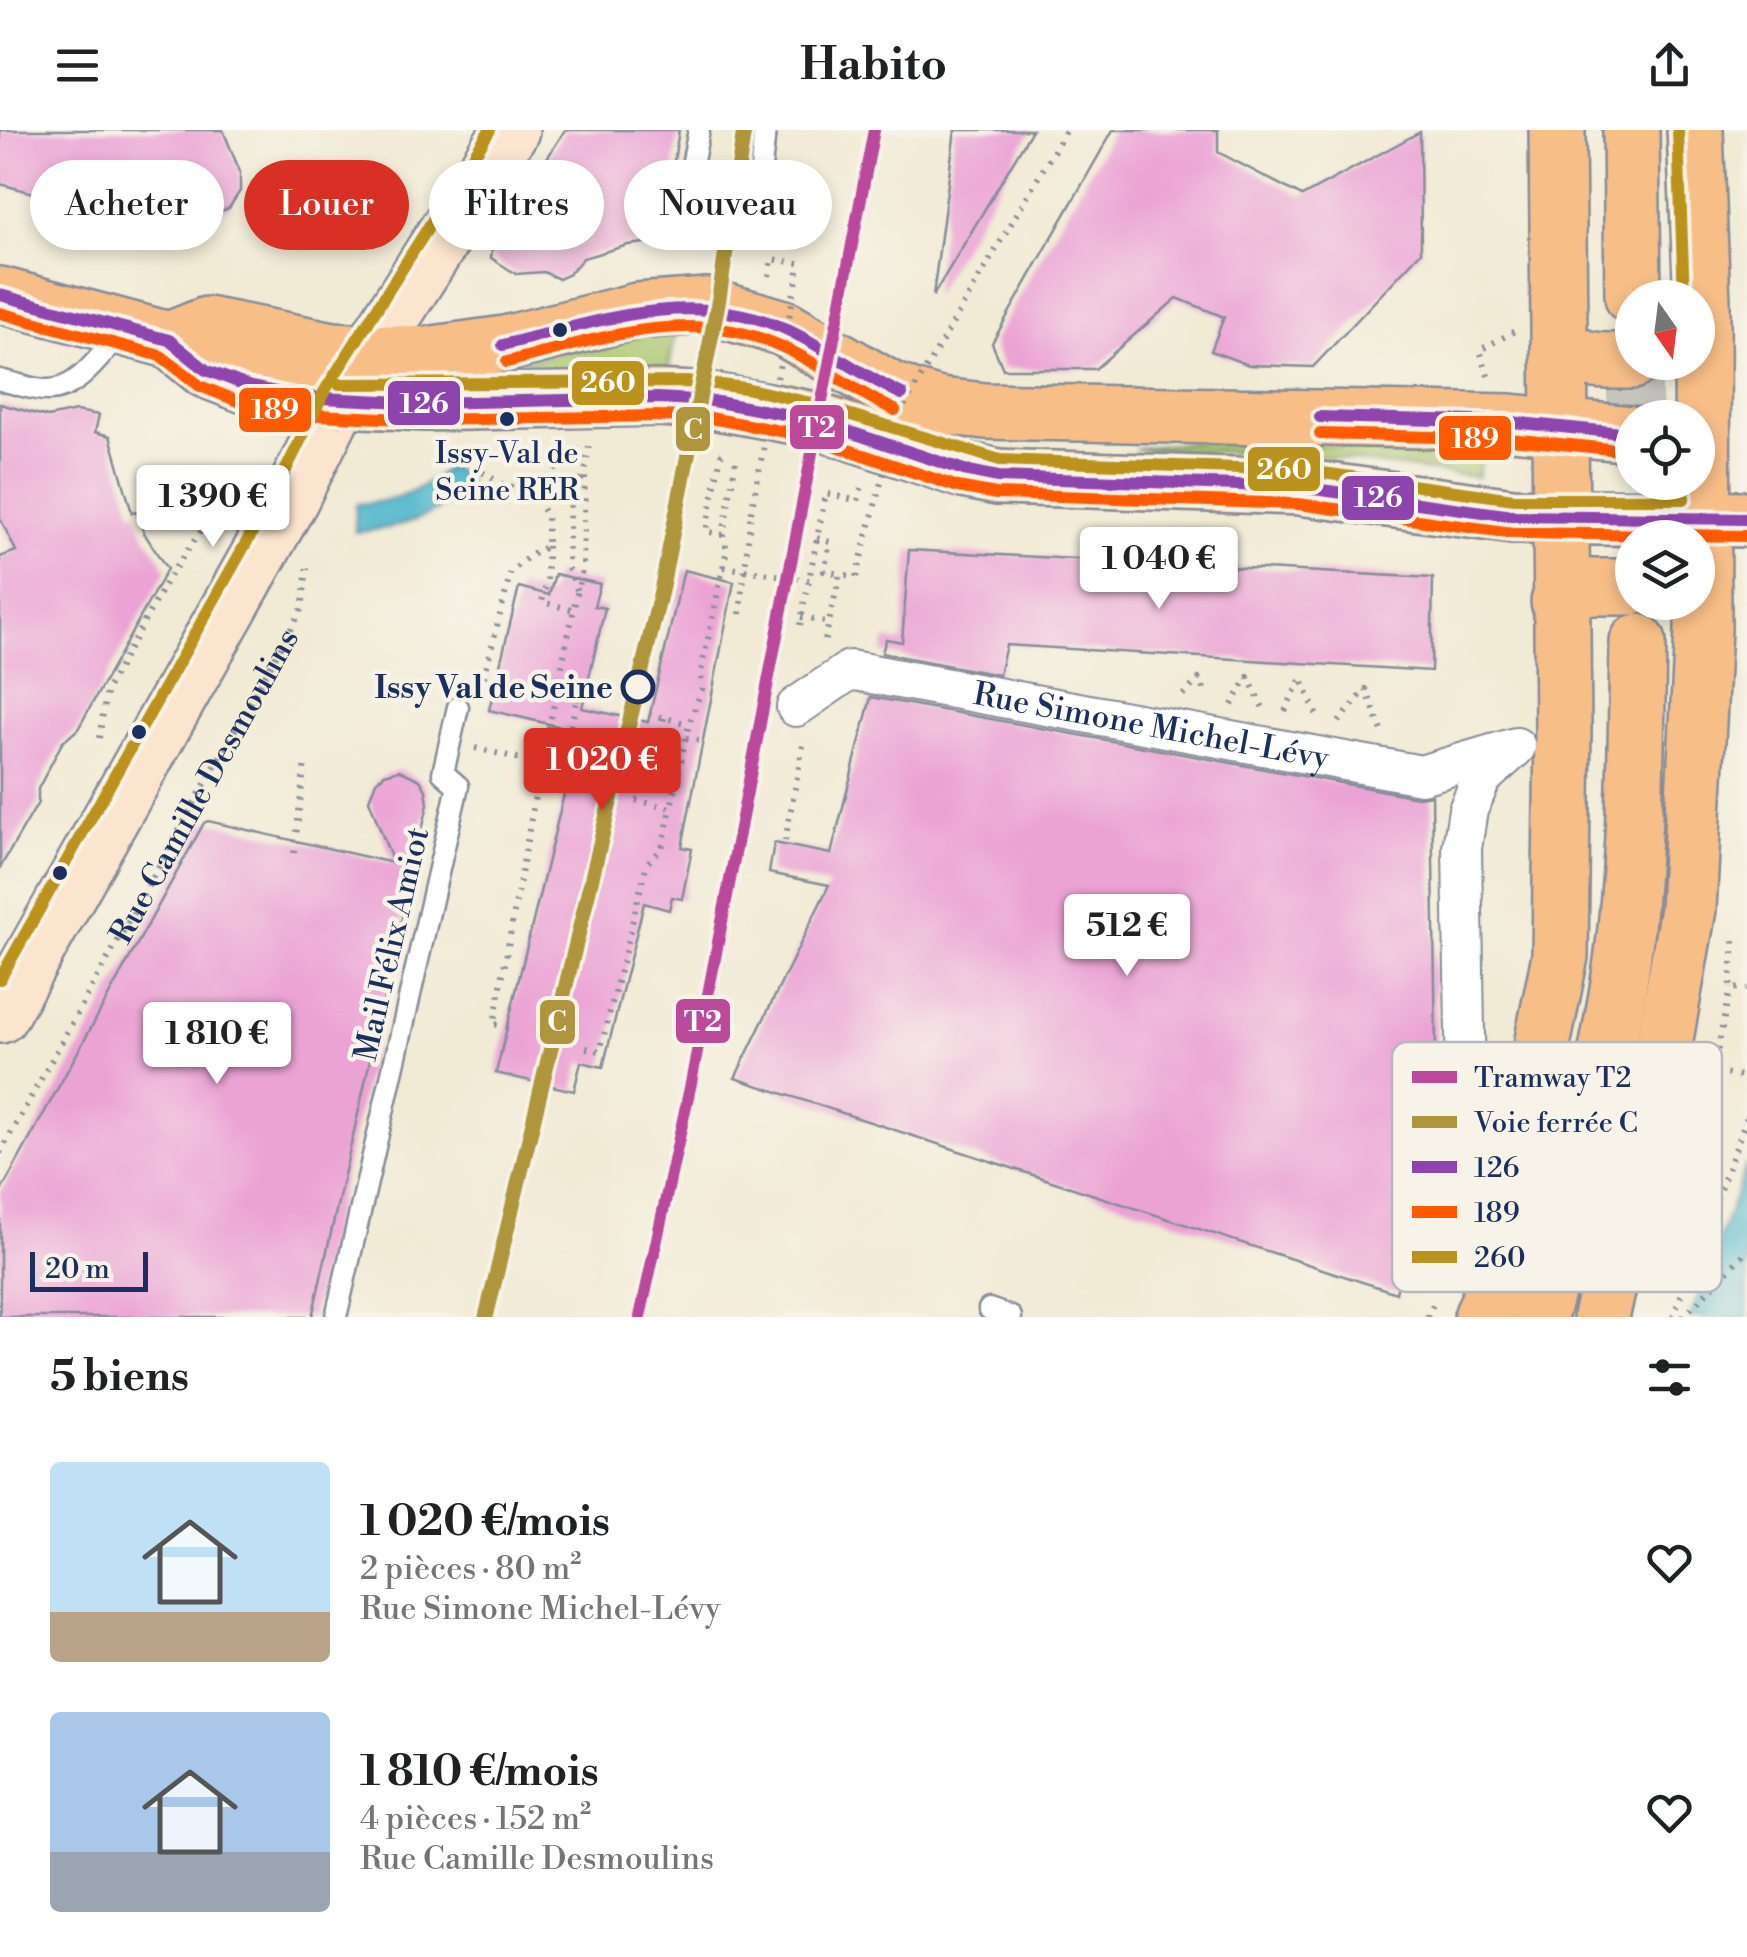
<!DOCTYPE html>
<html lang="fr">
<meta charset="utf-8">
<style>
:root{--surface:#fff;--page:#f6f6f6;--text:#202124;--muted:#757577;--accent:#d93025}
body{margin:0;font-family:"Libre Bodoni",serif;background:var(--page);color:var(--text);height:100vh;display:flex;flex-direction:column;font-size:38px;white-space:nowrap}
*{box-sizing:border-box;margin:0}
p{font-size:32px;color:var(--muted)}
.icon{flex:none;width:55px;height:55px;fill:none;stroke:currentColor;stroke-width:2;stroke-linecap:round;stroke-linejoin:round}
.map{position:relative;height:1187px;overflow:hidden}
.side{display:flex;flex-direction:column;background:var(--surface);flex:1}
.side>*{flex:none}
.banner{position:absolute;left:30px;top:30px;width:1000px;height:90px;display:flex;gap:20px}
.needle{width:65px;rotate:166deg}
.fabs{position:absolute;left:1615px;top:150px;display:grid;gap:20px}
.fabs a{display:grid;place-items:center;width:100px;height:100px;border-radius:50%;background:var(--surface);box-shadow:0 5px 15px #0003;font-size:50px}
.scale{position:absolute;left:30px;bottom:25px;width:118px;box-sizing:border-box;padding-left:10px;border:5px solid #1b2f5e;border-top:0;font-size:28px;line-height:35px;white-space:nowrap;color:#1b2f5e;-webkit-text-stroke:8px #f7f3e8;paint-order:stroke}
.price{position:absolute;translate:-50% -85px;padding:0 22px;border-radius:10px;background:#fff;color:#222;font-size:32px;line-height:65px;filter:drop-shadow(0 2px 5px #0008)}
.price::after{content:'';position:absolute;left:50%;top:60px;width:30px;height:22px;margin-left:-15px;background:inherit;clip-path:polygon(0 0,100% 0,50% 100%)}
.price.active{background:var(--accent);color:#fff}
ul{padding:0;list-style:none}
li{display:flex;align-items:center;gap:30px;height:250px;padding:0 50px}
li span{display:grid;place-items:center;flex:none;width:280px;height:200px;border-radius:10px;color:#555}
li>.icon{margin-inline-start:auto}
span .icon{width:120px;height:120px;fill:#fffc;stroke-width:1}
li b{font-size:42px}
h2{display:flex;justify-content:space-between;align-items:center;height:120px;padding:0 50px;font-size:42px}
.chip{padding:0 35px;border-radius:45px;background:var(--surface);box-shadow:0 5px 15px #0003;font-size:35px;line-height:90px}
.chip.active{background:var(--accent);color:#fff}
header{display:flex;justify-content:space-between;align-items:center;height:130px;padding:0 50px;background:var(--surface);font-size:45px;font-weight:800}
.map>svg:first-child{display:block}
.green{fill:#a9c56c;stroke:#627a65;stroke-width:2.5}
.water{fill:#4eb5cc;stroke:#347295;stroke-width:2.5}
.building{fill:#eba3d5}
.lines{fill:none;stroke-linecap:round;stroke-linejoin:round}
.primary-tunnel{stroke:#c6c5bc;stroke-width:55;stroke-dasharray:55 28;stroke-linecap:butt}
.lane-casing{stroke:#868c99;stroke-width:25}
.street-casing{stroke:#868c99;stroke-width:42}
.secondary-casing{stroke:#868c99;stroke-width:60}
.primary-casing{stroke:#868c99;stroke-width:60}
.path{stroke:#868c99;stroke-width:6;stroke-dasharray:2.5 8;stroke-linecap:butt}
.lane{stroke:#fff;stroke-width:20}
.street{stroke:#fff;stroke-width:38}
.secondary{stroke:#fce5cf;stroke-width:55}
.primary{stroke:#f7be88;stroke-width:55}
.path-bridge{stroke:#868c99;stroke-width:6;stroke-dasharray:2.5 8;stroke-linecap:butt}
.bus-1-casing{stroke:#f7f3e8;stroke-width:20}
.bus-2-casing{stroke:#f7f3e8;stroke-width:20}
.bus-3-casing{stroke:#f7f3e8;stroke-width:20}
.bus-1{stroke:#8e44ad;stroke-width:12}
.bus-2{stroke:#ff5a00;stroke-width:12}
.bus-3{stroke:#bb931c;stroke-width:12}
.rail-1-casing{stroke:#f7f3e8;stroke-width:22}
.rail-1{stroke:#af963e;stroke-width:15}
.tram-1-casing{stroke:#f7f3e8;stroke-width:20}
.tram-1{stroke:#bb4a9b;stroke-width:12}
.bus-dot{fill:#1b2f5e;stroke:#f7f3e8;stroke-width:4}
.stop-dot{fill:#f7f3e8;stroke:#1b2f5e;stroke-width:5}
.labels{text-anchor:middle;stroke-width:9;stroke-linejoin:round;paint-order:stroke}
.bus-label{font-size:30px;fill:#1b2f5e;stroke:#f7f3e8}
.stop-label{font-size:32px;font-weight:bold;fill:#1b2f5e;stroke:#f7f3e8;text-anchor:end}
.street-label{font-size:32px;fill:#1b2f5e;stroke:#f7f3e8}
.key{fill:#f7f3e8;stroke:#b5b8bf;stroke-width:2.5}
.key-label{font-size:28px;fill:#1b2f5e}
.line-badge{stroke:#f7f3e8;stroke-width:4}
.badge-label{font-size:28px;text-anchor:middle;font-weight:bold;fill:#fff}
</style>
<header><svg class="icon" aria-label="menu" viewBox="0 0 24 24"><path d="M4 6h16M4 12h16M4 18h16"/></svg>Habito<svg class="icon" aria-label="share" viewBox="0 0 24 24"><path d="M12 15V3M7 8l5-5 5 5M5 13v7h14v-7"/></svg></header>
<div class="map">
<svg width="1747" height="1187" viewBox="0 0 1747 1187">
<rect width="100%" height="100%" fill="#f7f3e8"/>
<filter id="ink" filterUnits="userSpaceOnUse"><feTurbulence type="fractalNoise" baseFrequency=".01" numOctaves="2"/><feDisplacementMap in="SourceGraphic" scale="20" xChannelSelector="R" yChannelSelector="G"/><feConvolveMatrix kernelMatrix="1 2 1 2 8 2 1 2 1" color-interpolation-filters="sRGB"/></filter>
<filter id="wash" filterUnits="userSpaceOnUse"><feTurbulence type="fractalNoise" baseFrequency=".0048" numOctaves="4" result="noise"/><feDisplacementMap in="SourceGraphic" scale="40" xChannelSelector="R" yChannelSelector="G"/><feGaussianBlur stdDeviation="2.25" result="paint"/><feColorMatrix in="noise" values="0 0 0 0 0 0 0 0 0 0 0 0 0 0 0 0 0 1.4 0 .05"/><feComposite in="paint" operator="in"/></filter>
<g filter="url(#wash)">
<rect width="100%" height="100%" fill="#f1ead4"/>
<g class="green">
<polygon points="677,195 667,247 484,250 483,240"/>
<polygon points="1191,312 1483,319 1478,347 1310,325 1135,319"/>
</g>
<g class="water">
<path d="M450,335L470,355C436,387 401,399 355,402L356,374C395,373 422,361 450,335Z"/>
<polygon points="1747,1034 1747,1187 1690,1187"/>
</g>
<g id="blocks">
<g class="building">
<polygon points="0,0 223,0 240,42 240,61 229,78 174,101 162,72 123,87 0,54"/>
<polygon points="565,0 679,0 661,111 628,115 583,128 569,144 559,149 544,142 516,144 491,128 493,113"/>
<polygon points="955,0 1032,0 933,166"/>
<polygon points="1113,0 1218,0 1218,22 1302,66 1420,2 1421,122 1313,237 1249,235 1211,221 1224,187 1177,168 1095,239 1003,239 992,213"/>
<polygon points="0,274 48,287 76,281 99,285 95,302 110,306 132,383 136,381 144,403 167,439 78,599 62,613 38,659 38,673 0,738 0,427 16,421 0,388"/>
<polygon points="909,420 1433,448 1431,541 1006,515 999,545 882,523 886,509 902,512"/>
<polygon points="684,440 734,452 682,717 692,719 682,769 672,767 669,780 644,773 603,937 581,932 574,961 496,943 565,660 559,655 562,642 554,639 562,597 489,580 519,457 549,465 555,444 600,454 594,476 605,478 582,578 648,592"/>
<polygon points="871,567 1417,667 1432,665 1437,987 1396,1163 735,948 829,755 769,743 774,713 831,724"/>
<polygon points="399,640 420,650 426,660 428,674 312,1187 0,1187 0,1063 204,693 208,691 393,733 369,670 376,651 385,644"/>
</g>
</g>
</g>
<g filter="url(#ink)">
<use href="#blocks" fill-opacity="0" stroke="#868c99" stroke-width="2.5"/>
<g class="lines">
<polyline class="primary-tunnel" points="1634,232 1635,288"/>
<g class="lane-casing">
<g id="lane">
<polyline points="699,0 680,97 754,106 765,0"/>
<path d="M0,250C15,253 31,260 47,260C78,261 101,224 120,204"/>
<polyline points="989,1179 1011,1187"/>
<polyline points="336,1187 458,656 443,643 458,577"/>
</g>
</g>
<g class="street-casing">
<g id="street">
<path id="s2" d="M796,577L850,540L1421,645L1516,617"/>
<polyline points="1492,1163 1460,1126 1466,963 1462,718 1468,680 1482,648 1513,620"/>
</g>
</g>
<g class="secondary-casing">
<polyline id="secondary" points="0,885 291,368 339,271 511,0"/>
</g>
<g class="primary-casing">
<g id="primary">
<polyline points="1631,0 1633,167"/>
<polyline points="0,165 169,210 206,240 248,256 300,267 425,273 658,268 712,271 811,289 964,340 998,347 1299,357 1513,386 1747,389"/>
<polyline points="169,210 207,195 333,220 426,225 505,214 637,181 707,176 784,198 887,258 912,268 940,276 985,281 1511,292 1632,304"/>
<path d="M1560,214C1582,234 1604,231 1632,231"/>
<polyline points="1559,472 1581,457 1632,457"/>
<polyline points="1482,1187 1492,1163 1560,826 1563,598 1557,0"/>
<path d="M1539,1187C1573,1068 1607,947 1623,824C1636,720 1636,616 1638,512"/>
<polyline points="1601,1187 1659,943 1688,779 1703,500 1702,172 1695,0"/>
</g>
</g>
<g class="path">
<polyline points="769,146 772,129 799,133 796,155"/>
<polyline points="1488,246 1480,220 1515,201"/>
<polyline points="456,316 455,326 502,354 533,363 547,387 547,416 528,427 511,442 480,562"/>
<polyline points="533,363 569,325 580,319"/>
<polyline points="723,405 706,401 721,325 725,322"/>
<polyline points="817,408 830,412 824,441 840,444"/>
<polyline points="547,416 547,450 542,472 574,480"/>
<polyline points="724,437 809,450"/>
<polyline points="577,460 568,437 570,364 584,346"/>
<polyline points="740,484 751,382"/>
<polyline points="801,487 829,493"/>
<polyline points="800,495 826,363 858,371 862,355"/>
<polyline points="825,510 840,444 856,447"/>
<polyline points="557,563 584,570"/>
<polyline points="1183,565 1199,549 1208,566"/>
<polyline points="1232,575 1248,547 1263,578"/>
<polyline points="1285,581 1301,548 1319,590"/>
<polyline points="649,584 689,594"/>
<polyline points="664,588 647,658 637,660 634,670 671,678 689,594 702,559 701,542 727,419 723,405 737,324"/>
<polyline points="1339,592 1366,559 1382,601"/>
<polyline points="99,608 107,559 168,448 242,343"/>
<polyline points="686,608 702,611"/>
<polyline points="475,618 542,634"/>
<polyline points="564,627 577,568"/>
<polyline points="540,642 561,648"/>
<polyline points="785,711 804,610"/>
<polyline points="294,723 305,632"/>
<polyline points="1734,811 1730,858 1747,859"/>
<polyline points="508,897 494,894 538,650 583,435 585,345 589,314"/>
<polyline points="586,918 600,921 647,733 662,719 671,678"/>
<polyline points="1716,942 1747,947"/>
<path id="s1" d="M0,1023L302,479L307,438"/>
<polyline points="1666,1134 1687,1073 1730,858"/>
<polyline points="1427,1187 1435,1170"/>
<polyline points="1673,1187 1747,987"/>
<polyline points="1683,1187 1747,1121"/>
</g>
<use href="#lane" class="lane"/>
<use href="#street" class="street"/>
<use href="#secondary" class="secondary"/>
<use href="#primary" class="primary"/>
<g class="path-bridge">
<polyline points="751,382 794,162"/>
<polyline points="856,447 899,285 1066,0"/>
</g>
<g class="bus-1-casing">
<g id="bus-1">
<polyline points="0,165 169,210 206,240 248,256 300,267 425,273 658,268 712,271 811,289 964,340 998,347 1299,357 1513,386 1747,389"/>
<path d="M503,215C594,192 689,158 781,197C823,215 860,245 902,264"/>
<polyline points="1320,287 1511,292 1632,304"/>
</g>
</g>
<g class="bus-2-casing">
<g id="bus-2">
<polyline points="0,183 161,226 200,256 243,273 296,284 425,290 658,286 710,288 807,306 958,357 996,364 1298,374 1513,403 1747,406"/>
<path d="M507,232C594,210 685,177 773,213C816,230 852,261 895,280"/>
<polyline points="1320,304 1510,309 1630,321"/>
</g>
</g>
<g class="bus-3-casing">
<g id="bus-3">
<polyline points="1678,1 1684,168"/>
<polyline points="339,254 698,252 745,258 811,273 1000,330 1300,340 1514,369 1684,369 1684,352"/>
<polyline points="0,849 276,360 324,262 490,0"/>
</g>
</g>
<use href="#bus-1" class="bus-1"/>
<use href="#bus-2" class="bus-2"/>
<use href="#bus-3" class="bus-3"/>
<g class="rail-1-casing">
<polyline id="rail-1" points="486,1187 661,461 719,168 744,0"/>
</g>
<use href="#rail-1" class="rail-1"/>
<g class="tram-1-casing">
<polyline id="tram-1" points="640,1187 691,953 874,0"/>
</g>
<use href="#tram-1" class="tram-1"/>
</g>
</g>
<g class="bus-dot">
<circle cx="560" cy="200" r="9"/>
<circle cx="507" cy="289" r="9"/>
<circle cx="139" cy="602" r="9"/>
<circle cx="60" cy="743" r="9"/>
</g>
<circle class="stop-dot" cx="638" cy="557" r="15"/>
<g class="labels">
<g class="bus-label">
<text x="507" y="333">Issy-Val de<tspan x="507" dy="37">Seine RER</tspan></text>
</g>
<g class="stop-label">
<text x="613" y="568">Issy Val de Seine</text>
</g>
<g class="street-label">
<text dy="11" stroke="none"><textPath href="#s2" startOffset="372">Rue Simone Michel-Lévy</textPath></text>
<text dy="11" stroke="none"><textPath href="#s1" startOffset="420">Rue Camille Desmoulins</textPath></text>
<text transform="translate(391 814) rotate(-77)" y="11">Mail Félix Amiot</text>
</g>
</g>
<rect x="1392" y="912" width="330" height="250" rx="15" class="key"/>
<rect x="1412" y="941" width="45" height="12" fill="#bb4a9b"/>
<rect x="1412" y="986" width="45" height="12" fill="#af963e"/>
<rect x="1412" y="1031" width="45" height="12" fill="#8e44ad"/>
<rect x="1412" y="1076" width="45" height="12" fill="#ff5a00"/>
<rect x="1412" y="1121" width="45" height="12" fill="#bb931c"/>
<g class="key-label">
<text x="1474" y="957">Tramway T2</text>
<text x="1474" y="1002">Voie ferrée C</text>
<text x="1474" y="1047">126</text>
<text x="1474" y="1092">189</text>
<text x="1474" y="1137">260</text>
</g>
<g class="line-badge">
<rect x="570" y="229" width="76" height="48" rx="10" fill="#bb931c"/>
<rect x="386" y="249" width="76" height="48" rx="10" fill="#8e44ad"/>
<rect x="237" y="256" width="76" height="48" rx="10" fill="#ff5a00"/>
<rect x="788" y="273" width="58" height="48" rx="10" fill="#bb4a9b"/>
<rect x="674" y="275" width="38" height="48" rx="10" fill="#af963e"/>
<rect x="1437" y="284" width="76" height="48" rx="10" fill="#ff5a00"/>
<rect x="1246" y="315" width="76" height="48" rx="10" fill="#bb931c"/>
<rect x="1340" y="344" width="76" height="48" rx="10" fill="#8e44ad"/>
<rect x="674" y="867" width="58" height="48" rx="10" fill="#bb4a9b"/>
<rect x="538" y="868" width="39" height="48" rx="10" fill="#af963e"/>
</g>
<g class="badge-label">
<text x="608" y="262">260</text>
<text x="424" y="283">126</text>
<text x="275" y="289">189</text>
<text x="817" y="307">T2</text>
<text x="693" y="309">C</text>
<text x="1475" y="318">189</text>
<text x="1284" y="349">260</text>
<text x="1378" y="377">126</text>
<text x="703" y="901">T2</text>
<text x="557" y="901">C</text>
</g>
</svg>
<div class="fabs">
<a><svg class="needle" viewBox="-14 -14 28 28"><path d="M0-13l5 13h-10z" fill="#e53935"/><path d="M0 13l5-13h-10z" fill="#757577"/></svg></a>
<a><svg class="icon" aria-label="locate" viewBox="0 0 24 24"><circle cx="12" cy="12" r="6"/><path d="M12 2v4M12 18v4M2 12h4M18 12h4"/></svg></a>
<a><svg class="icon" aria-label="layers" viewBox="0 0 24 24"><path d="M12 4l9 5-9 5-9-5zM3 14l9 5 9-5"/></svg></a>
</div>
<div class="scale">20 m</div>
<b class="price" style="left:213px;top:420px">1 390 €</b>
<b class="price" style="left:1159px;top:482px">1 040 €</b>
<b class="price active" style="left:602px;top:683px">1 020 €</b>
<b class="price" style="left:1127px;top:849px">512 €</b>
<b class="price" style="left:217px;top:957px">1 810 €</b>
<div class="banner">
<a class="chip">Acheter</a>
<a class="chip active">Louer</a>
<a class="chip">Filtres</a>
<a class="chip">Nouveau</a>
</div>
</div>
<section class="side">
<h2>5 biens<svg class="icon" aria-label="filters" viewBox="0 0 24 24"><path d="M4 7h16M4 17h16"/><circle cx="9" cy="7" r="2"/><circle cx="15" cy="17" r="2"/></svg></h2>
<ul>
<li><span style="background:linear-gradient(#bfe0f5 75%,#b9a48a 0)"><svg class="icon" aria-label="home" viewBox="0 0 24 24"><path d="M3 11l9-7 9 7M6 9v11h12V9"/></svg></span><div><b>1 020 €/mois</b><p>2 pièces · 80 m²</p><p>Rue Simone Michel-Lévy</p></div><svg class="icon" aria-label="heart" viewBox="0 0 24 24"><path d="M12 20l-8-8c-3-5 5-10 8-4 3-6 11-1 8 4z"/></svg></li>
<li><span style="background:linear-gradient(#a9c7e8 70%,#9aa5b1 0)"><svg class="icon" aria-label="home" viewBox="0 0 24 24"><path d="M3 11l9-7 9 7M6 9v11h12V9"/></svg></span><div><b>1 810 €/mois</b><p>4 pièces · 152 m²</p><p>Rue Camille Desmoulins</p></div><svg class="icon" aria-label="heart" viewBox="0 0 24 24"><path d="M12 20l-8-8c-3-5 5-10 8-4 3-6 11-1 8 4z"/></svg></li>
</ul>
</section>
